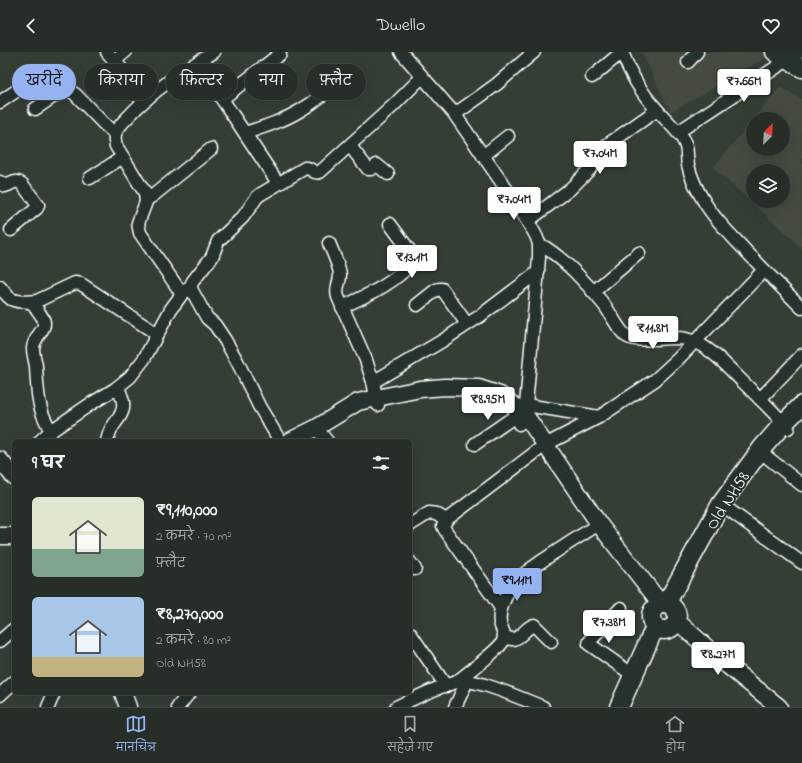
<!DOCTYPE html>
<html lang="hi">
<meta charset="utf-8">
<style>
:root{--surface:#272e28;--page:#2f3630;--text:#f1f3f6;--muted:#a4a8a8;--line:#434a45;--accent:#95b2f1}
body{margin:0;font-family:"Indie Flower","Playpen Sans Deva",sans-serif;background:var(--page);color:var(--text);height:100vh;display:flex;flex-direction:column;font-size:15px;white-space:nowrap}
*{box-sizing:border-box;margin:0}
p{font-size:13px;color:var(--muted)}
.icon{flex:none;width:22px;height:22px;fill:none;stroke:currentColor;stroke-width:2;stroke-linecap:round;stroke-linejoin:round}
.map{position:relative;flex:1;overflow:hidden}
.side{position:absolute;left:12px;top:387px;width:400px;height:256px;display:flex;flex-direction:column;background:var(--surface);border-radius:6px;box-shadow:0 4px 16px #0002,0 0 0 1px var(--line)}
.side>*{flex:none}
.guide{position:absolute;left:12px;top:12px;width:400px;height:36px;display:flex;gap:8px}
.needle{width:26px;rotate:24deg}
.fabs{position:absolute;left:746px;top:60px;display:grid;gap:8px}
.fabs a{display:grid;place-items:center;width:44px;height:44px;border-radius:50%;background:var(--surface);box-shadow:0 4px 16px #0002,0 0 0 1px var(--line);font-size:20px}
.price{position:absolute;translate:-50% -34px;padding:0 9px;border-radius:4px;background:#fff;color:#222;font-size:13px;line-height:26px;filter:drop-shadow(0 1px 2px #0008)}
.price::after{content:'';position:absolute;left:50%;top:24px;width:12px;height:9px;margin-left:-6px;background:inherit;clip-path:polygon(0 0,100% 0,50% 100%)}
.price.active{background:var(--accent);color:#111}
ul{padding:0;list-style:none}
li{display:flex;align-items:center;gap:12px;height:100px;padding:0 20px}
li span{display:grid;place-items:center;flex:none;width:112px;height:80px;border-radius:6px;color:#555}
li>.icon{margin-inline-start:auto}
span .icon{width:48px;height:48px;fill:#fffc;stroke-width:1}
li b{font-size:17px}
h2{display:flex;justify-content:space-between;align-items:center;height:48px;padding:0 20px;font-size:17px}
.tag{padding:0 14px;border-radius:18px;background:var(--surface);box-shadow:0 4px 16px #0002,0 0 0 1px var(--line);font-size:14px;line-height:36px}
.tag.active{background:var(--accent);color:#111}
header{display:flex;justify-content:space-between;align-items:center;height:52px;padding:0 20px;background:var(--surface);font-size:18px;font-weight:600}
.dock{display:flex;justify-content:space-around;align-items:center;height:56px;border-top:1px solid var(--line);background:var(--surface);font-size:11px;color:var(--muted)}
.dock a{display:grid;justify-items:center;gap:2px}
.dock .active{color:var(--accent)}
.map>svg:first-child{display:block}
.built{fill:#444b3f;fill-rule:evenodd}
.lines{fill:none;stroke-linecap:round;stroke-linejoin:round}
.street-casing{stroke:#fff;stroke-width:15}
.secondary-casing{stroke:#fff;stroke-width:19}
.primary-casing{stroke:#fff;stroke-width:21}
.street{stroke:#26332d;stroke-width:12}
.secondary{stroke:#26332d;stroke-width:16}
.primary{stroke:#26332d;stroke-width:18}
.labels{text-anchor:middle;stroke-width:4;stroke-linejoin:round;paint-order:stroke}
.street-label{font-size:17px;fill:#fff;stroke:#26332d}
</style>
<header><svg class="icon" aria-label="back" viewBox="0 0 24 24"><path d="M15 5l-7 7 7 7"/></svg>Dwello<svg class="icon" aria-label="heart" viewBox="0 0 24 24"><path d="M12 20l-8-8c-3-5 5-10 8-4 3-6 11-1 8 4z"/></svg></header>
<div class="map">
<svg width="802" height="655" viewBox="0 0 802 655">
<rect width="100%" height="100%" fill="#343e35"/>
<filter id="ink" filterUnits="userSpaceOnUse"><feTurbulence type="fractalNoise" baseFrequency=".025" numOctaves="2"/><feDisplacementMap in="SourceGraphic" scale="8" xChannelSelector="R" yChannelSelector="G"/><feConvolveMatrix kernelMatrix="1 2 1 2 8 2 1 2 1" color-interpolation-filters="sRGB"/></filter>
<g filter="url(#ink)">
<g class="built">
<polygon points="641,0 768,0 772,2 671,60"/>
<path d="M780,35L802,48V196L713,116L753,67V97H783V67H753ZM753,119H783V149H753Z"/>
</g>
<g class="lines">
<g class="street-casing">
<g id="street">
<polyline points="107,0 147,47"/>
<polyline points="401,0 453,60 516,151 534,180 537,186 539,192 539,206 526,353 524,361 519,372"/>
<path d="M622,0C630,22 642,42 658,59C666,68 675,76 682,86C689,97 686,102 688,113C691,126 698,140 705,151C715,168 731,183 744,197C763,217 783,237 802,256"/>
<polyline points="114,9 125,0"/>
<polyline points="199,10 222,47 278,131"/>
<polyline points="688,10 697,0"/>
<polyline points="592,25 622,0"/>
<polyline points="222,47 280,2"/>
<polyline points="0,50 25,33"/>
<polyline points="35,57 63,38 67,37 75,42 103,71 115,82"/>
<polyline points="455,62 482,43 497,32 534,0"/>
<polyline points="678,80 789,7 798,0"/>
<path d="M245,81C264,75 283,69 301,58C308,54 315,49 321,44"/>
<polyline points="350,94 368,117 371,117 377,113 388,122"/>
<polyline points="483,104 508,84"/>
<polyline points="90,126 123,105"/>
<path d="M0,130L5,134C12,132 15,127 22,132L38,153L37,156L11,178"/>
<polyline points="146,146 151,145 155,142 211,97"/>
<polyline points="528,169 570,137 589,118 594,111 599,102 607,93 657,58"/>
<path d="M329,191C332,199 340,215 340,223C340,232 335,235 338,245L366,308L373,330"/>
<path d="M539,192C562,204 589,233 605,254C611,262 619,279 626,284C638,292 670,283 686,287C708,292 727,314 743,330C758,345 774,360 788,376"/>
<path d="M0,235C3,239 7,244 11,247C19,251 29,250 37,249L75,231L81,232L157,282"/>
<polyline points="190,235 207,266 215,273 225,288 237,309 259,354 280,389"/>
<polyline points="593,240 639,201"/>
<path d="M182,242L140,181L138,171L146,150L145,141L116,94C115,90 114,87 115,82C117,76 123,70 128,65C153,38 183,19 214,0"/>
<path d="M31,250C35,255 44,265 44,271C45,278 34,285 33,296C33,302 35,308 36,314C37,330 37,348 43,363C45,368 48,374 51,379"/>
<polyline points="417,253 436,238 439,237 442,237 467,272"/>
<path d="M342,255C368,243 396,231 414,208V206L413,203L390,172"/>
<polyline points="760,347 802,303"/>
<polyline points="378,353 373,330 442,289 480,264 538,220"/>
<polyline points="526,353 599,365"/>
<polyline points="316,376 327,389"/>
<path d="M40,389L51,379L89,353L115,337L130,325L144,307L171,257L182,242L190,235L193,229L212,205L218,189L243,165L257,145L261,142L305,116C312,115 313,123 320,120L394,53L422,25"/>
<path d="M107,389C108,385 109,381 111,377C116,369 125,361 123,350C122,345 120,340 118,335"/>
<polyline points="475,392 514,365"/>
<polyline points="767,405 802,433"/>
<polyline points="721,452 802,511"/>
<polyline points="410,473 429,461 436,462 446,468"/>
<polyline points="410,510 415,517"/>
<polyline points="501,556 445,478 443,474 446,468 545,393 599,365 655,328 678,307 764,218"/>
<polyline points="621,556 590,589 589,592 633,623"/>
<polyline points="410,581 446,634"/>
<path d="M504,586C507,586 511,587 514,587C522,585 526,575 534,573L551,590"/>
<polyline points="0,589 14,577"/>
<path d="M458,629C466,622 500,597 503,589C506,582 502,578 500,571C498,559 505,544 512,534C519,524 532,516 542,509C561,496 580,484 599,472"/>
<polyline points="0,643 14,630"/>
<polyline points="48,655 54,641"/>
<polyline points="178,655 189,641"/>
<path d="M396,655C411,648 452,627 468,629C474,630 482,632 488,634C507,640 525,648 543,655"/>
<polyline points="455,655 467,629"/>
</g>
</g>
<g class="secondary-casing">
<g id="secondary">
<polyline points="290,389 316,376 358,350 377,346 420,337 445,335 479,336 500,343 524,361 599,472 661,552"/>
<polyline points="0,408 14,425"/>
<polyline points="0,484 10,484 14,485"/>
<polyline points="677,569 722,609 779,655"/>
<polyline points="123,641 128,655"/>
</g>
</g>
<g class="primary-casing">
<g id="primary">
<polyline points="775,0 802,16"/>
<circle cx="664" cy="565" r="13"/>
<polyline points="666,552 721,452 762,396 784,371 802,353"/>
<polyline points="619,655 655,575"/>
</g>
</g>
<use href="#street" class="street"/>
<use href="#secondary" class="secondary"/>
<use href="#primary" class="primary"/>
</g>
</g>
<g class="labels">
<g class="street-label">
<text transform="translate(727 448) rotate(-57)" y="6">Old NH58</text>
</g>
</g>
</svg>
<div class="fabs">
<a><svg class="needle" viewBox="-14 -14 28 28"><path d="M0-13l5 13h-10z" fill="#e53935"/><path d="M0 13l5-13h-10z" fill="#a4a8a8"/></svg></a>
<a><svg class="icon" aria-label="layers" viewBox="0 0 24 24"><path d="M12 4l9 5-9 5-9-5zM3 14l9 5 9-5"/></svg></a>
</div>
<b class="price" style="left:744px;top:51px">₹7.66M</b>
<b class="price" style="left:600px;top:123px">₹7.04M</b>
<b class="price" style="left:514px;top:169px">₹7.04M</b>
<b class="price" style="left:412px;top:227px">₹13.1M</b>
<b class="price" style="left:653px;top:298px">₹11.8M</b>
<b class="price" style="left:488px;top:369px">₹8.95M</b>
<b class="price active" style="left:517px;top:550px">₹9.11M</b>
<b class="price" style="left:609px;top:592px">₹7.38M</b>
<b class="price" style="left:718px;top:624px">₹8.27M</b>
<div class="guide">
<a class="tag active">खरीदें</a>
<a class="tag">किराया</a>
<a class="tag">फ़िल्टर</a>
<a class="tag">नया</a>
<a class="tag">फ़्लैट</a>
</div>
<section class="side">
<h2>9 घर<svg class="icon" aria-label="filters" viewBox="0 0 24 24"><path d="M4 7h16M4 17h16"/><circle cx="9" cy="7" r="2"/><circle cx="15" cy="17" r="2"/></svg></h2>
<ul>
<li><span style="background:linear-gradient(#dfe7d0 65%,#7fa58c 0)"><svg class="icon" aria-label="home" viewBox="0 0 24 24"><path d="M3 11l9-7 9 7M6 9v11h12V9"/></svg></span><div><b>₹9,110,000</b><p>2 कमरे · 70 m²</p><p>फ़्लैट</p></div></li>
<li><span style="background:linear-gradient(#a9c7e8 75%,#c2b280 0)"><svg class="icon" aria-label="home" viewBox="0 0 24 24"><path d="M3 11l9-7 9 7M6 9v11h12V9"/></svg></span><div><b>₹8,270,000</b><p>2 कमरे · 80 m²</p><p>Old NH58</p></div></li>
</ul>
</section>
</div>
<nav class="dock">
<a class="active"><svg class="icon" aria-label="map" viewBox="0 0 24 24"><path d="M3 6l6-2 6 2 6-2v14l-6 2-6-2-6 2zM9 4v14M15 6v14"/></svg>मानचित्र</a>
<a><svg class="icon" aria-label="saved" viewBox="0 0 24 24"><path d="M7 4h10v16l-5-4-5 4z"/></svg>सहेजे गए</a>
<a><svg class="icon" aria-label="home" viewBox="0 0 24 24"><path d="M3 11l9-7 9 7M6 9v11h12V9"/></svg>होम</a>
</nav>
